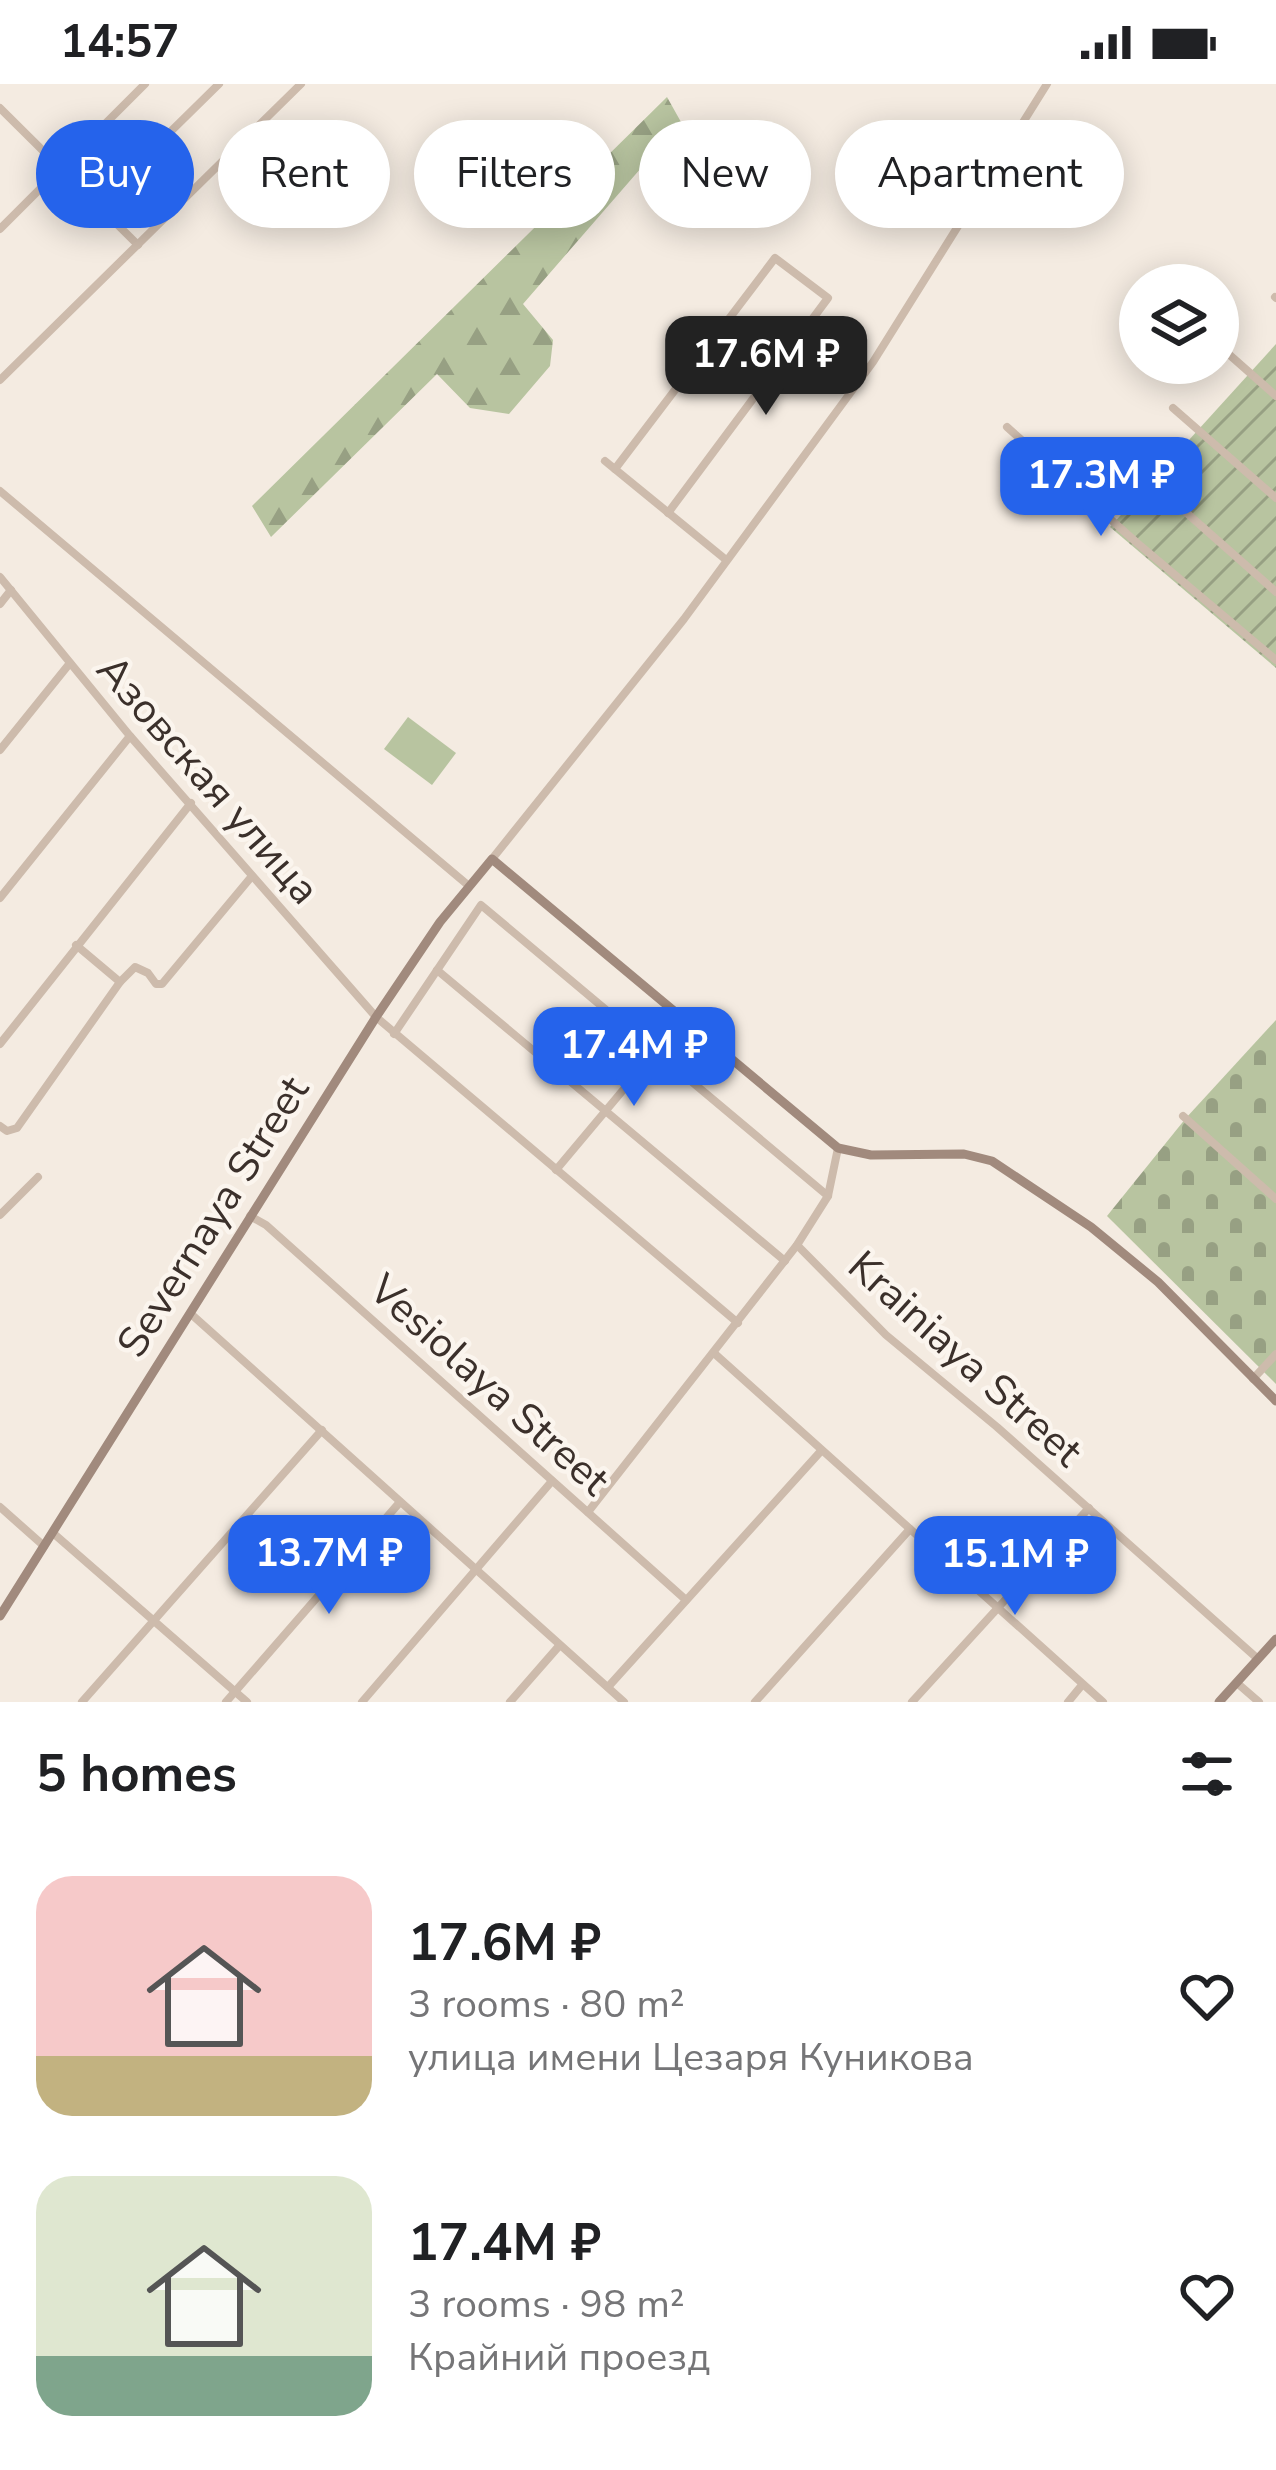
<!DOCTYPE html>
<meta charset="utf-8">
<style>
:root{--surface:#fff;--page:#f2f2f2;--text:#202124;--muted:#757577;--accent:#2563eb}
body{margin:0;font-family:"Nunito Sans",sans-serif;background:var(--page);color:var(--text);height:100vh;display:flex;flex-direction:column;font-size:45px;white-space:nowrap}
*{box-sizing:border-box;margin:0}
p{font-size:39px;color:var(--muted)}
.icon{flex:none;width:66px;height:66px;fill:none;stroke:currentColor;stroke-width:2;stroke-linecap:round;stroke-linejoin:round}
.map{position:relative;height:1618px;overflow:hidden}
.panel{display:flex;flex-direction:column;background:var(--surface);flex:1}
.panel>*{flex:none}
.hud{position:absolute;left:36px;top:36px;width:1206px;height:108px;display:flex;gap:24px}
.buttons{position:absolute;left:1119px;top:180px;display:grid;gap:24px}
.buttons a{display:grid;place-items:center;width:120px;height:120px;border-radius:50%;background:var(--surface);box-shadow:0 6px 30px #0003;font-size:60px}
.price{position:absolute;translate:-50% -102px;padding:0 27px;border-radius:24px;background:var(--accent);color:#fff;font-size:39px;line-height:78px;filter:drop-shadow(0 3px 6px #0008)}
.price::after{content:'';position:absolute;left:50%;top:72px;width:36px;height:27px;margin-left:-18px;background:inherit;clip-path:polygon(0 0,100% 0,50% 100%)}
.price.active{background:#222;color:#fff}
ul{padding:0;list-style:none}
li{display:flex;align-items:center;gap:36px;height:300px;padding:0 36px}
li span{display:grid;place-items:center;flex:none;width:336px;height:240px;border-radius:36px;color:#555}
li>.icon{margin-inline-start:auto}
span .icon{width:144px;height:144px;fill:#fffc;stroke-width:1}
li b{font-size:51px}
h2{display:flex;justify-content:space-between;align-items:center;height:144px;padding:0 36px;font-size:51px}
.pill{padding:0 42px;border-radius:54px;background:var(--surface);box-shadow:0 6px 30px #0003;font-size:42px;line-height:108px}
.pill.active{background:var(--accent);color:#fff}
.status{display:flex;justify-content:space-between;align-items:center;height:84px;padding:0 60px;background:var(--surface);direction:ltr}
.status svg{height:33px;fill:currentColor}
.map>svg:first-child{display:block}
.grass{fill:#b8c4a0}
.forest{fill:url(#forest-firs)}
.cemetery{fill:url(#cemetery-stones)}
.garden{fill:url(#garden-furrows)}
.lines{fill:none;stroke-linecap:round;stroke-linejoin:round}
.street{stroke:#cdbbac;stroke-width:8}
.secondary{stroke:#a18a7d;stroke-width:9}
.labels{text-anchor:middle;stroke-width:9;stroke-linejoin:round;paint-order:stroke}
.street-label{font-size:42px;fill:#3b302b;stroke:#fbf5ee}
</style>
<div class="status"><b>14:57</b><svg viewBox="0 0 49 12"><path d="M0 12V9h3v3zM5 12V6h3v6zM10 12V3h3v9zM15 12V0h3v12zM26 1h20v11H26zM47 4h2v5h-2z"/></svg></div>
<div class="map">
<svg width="1276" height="1618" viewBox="0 0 1276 1618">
<defs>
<pattern id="forest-firs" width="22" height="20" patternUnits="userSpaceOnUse" patternTransform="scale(3)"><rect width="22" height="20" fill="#b8c4a0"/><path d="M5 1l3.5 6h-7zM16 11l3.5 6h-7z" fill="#97a083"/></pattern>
<pattern id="cemetery-stones" width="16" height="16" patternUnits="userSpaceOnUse" patternTransform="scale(3)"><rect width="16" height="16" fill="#b8c4a0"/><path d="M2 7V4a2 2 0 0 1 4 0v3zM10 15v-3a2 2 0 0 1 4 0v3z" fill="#97a083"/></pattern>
<pattern id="garden-furrows" width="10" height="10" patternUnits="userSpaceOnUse" patternTransform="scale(3)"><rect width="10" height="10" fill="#b8c4a0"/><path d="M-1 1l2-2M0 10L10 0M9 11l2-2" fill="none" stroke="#97a083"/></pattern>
</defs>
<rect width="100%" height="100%" fill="#f4ebe1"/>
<polygon class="grass" points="408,633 456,669 432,701 384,665"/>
<polygon class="forest" points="667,13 681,38 523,220 553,256 550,282 509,330 470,324 437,290 271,453 252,422"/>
<polygon class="cemetery" points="1276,936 1276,1300 1107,1132 1186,1034"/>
<polygon class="garden" points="1276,260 1276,584 1110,443"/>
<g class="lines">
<g class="street">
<polyline points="0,24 138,161"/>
<polyline points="97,120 219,0"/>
<polyline points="0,145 145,0"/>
<polyline points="1275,213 1276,214"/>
<polyline points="1224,266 1276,312"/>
<polyline points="0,296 301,0"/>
<polyline points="1173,324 1276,414"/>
<polyline points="1007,343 1136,458 1276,576"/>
<polyline points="605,377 725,475"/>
<polyline points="1129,378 1276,508"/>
<polyline points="615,385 775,174 828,214 668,429"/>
<polyline points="0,407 469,802"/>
<polyline points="0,493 130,652 376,933 738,1239"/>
<polyline points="0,520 11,506"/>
<polyline points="0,666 70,579"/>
<polyline points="492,775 684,535 873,278 1047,0"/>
<polyline points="0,814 130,652"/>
<polyline points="76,861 120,898 135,883 148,889 156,900 162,900 252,792"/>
<polyline points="437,886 785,1177"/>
<polyline points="394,950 481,821 828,1112"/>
<polyline points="0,960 191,719"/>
<polyline points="1183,1032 1276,1115"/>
<polyline points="0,1042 7,1047 17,1044 120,898"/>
<polyline points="556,1086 655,968 685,939"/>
<polyline points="0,1131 38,1093"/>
<polyline points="250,1132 266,1141 686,1516"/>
<polyline points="797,1161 886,1251 997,1343 1258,1575"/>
<polyline points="191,1230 624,1618"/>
<polyline points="715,1270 1103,1618"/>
<polyline points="1253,1295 1276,1270"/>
<polyline points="0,1423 44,1462"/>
<polyline points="588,1428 797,1161 828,1112 838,1064"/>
<polyline points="53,1449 247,1618"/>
<polyline points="1237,1599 1259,1618"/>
<polyline points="608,1603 821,1367"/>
<polyline points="82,1618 322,1346"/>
<polyline points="226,1618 400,1418"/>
<polyline points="362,1618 552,1397"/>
<polyline points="510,1618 559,1562"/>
<polyline points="755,1618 910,1445"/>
<polyline points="912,1618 1089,1424"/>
<polyline points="1068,1618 1082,1601"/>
</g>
<g class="secondary">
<polyline points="0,1532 376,933 440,838 492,775 838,1064 871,1071 964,1070 992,1077 1091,1143 1158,1198 1276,1317"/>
<polyline points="1219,1618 1276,1555"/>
</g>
</g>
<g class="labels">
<g class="street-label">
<text transform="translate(209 695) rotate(49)" y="15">Азовская улица</text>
<text transform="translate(212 1132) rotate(-58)" y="15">Severnaya Street</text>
<text transform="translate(966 1274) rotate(42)" y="15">Krainiaya Street</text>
<text transform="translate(490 1300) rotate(42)" y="15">Vesiolaya Street</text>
</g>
</g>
</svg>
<div class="buttons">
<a><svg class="icon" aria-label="layers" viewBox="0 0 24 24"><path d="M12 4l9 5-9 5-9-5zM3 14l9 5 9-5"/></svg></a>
</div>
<b class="price active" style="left:766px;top:334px">17.6M ₽</b>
<b class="price" style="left:1101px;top:455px">17.3M ₽</b>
<b class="price" style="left:634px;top:1025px">17.4M ₽</b>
<b class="price" style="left:329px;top:1533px">13.7M ₽</b>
<b class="price" style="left:1015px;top:1534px">15.1M ₽</b>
<div class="hud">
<a class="pill active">Buy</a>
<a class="pill">Rent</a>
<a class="pill">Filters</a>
<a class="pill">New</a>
<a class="pill">Apartment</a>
</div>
</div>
<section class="panel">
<h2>5 homes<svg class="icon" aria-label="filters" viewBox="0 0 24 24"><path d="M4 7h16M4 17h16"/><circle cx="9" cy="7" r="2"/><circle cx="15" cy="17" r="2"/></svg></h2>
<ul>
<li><span style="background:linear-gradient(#f6c9c9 75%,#c2b280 0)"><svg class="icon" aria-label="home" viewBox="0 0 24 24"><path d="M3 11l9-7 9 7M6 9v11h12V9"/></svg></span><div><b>17.6M ₽</b><p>3 rooms · 80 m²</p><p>улица имени Цезаря Куникова</p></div><svg class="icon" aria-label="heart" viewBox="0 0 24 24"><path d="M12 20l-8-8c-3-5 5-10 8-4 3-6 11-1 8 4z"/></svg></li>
<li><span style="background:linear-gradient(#dfe7d0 75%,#7fa58c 0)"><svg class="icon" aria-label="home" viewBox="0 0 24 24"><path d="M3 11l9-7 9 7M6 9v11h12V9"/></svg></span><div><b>17.4M ₽</b><p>3 rooms · 98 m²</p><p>Крайний проезд</p></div><svg class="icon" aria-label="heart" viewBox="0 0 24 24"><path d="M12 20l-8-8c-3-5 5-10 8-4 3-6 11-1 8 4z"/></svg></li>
</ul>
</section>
